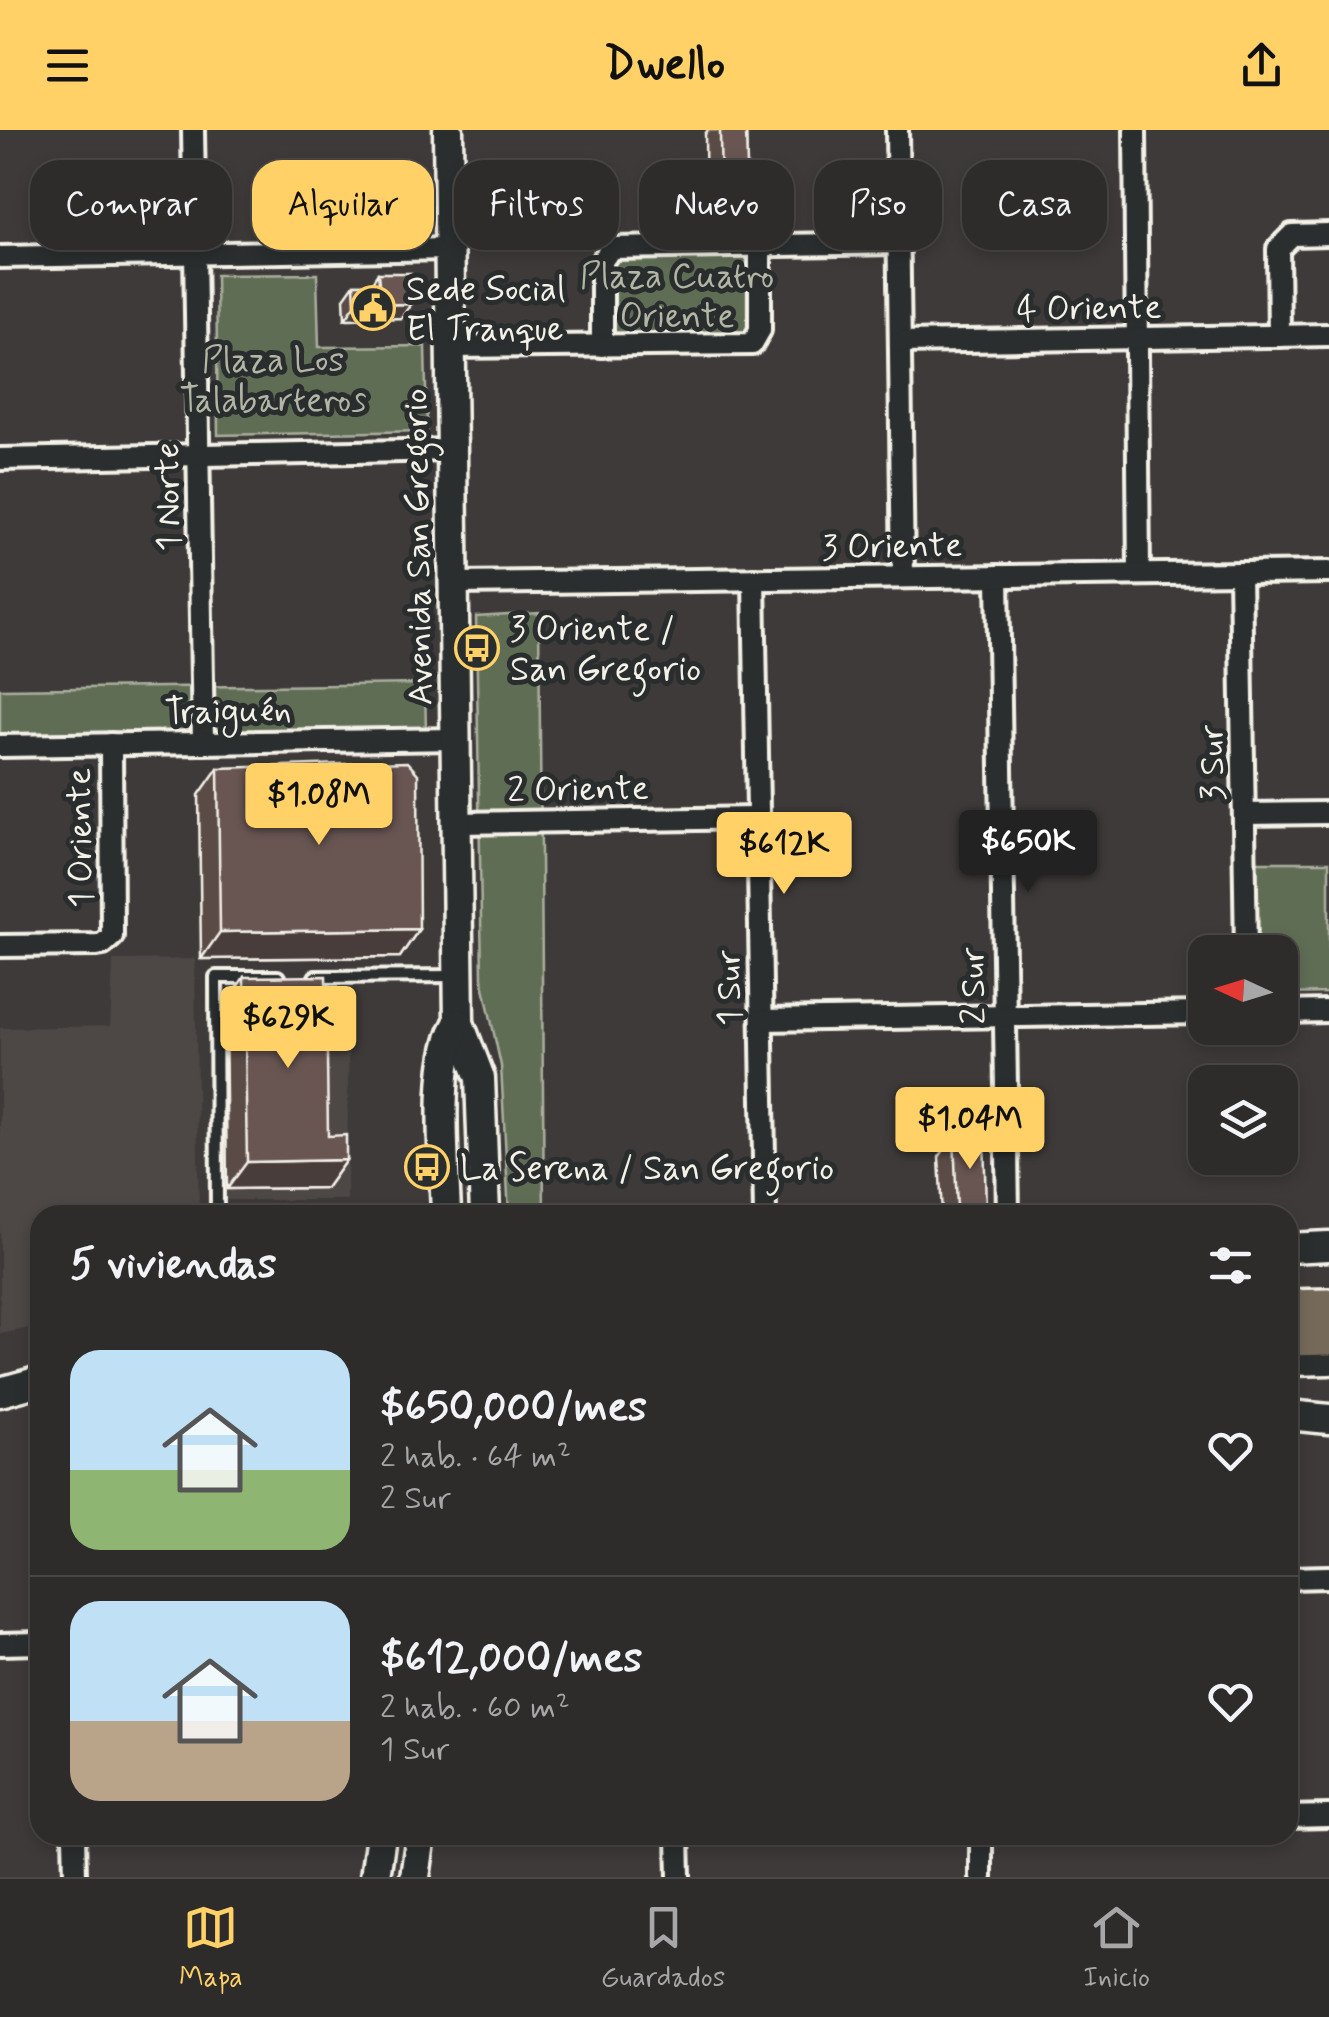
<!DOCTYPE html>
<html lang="es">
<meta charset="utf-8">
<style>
:root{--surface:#2e2c2b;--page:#3a3837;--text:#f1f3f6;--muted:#a7a7a9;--line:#494847;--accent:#ffd166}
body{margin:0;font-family:Mynerve,sans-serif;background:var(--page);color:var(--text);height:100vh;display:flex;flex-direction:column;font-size:38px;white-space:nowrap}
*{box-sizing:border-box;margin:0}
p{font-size:32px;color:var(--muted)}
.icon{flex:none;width:55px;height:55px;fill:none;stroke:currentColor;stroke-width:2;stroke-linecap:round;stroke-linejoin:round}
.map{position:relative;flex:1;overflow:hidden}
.panel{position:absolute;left:30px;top:1075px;width:1268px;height:640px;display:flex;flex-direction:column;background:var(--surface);border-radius:30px;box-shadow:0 5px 15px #0003,0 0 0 2px var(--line)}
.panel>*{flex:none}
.hud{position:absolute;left:30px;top:30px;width:1270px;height:90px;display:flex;gap:20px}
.needle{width:65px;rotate:274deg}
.tools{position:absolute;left:1188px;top:805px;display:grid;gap:20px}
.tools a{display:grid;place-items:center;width:110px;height:110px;border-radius:20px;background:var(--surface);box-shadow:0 5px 15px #0003,0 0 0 2px var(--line);font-size:50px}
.price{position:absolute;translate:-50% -85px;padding:0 22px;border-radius:10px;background:var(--accent);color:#111;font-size:32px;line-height:65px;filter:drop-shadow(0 2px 5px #0008)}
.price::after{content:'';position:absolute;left:50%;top:60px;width:30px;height:22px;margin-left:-15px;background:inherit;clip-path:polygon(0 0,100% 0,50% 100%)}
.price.active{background:#222;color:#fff}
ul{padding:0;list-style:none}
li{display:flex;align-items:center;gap:30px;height:250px;padding:0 40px}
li+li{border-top:2px solid var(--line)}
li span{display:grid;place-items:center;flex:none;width:280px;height:200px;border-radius:30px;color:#555}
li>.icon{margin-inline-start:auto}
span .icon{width:120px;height:120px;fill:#fffc;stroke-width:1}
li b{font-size:42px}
h2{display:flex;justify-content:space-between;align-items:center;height:120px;padding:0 40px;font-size:42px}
.tag{padding:0 35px;border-radius:30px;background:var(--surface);box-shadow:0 5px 15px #0003,0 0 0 2px var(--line);font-size:35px;line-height:90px}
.tag.active{background:var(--accent);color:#111}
header{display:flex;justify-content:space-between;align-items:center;height:130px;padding:0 40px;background:var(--accent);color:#111;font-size:45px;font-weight:800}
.dock{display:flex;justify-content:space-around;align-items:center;height:140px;border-top:2px solid var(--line);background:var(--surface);font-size:28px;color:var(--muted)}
.dock a{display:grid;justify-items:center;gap:5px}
.dock .active{color:var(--accent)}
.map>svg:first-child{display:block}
.built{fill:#4d4644}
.green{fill:#616d54;stroke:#aaaf9e;stroke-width:2.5}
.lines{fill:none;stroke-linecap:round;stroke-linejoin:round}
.lane-casing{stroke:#f4f1e8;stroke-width:18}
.street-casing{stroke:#f4f1e8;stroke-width:28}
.secondary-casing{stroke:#f4f1e8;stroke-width:35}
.highway-casing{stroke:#f4f1e8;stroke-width:42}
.lane{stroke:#2a2d2e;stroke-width:10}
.street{stroke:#2a2d2e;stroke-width:20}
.secondary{stroke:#2a2d2e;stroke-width:28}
.highway{stroke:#746a5a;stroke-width:35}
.wall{fill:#5a4b47;stroke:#f4f1e8;stroke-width:2.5}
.shaded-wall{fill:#4a3d3a;stroke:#f4f1e8;stroke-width:2.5}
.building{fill:#695753;stroke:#f4f1e8;stroke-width:2.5}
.labels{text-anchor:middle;stroke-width:10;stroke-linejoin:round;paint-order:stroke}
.park-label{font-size:35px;fill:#b2b6a5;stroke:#2a2d2e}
.poi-label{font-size:35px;fill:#f4f1e8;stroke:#2a2d2e;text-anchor:start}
.street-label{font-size:35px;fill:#f4f1e8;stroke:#2a2d2e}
</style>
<header><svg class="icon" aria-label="menu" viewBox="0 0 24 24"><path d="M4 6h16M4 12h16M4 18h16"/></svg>Dwello<svg class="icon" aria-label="share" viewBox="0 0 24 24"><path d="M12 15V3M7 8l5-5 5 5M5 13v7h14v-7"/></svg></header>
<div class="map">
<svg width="1329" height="1747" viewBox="0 0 1329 1747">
<rect width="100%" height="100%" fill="#3d3a39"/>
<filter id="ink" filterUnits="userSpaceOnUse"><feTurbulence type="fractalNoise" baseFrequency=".01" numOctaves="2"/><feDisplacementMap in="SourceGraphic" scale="20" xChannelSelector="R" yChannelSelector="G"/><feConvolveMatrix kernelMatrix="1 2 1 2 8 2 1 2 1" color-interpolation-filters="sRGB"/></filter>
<g filter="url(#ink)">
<g class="built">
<polygon points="195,829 199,1085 40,1085 40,1196 0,1204 0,898 110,896 113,830"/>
<polygon points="209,860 349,863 347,1070 210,1070"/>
</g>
<g class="green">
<polygon points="747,123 747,208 607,206 607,133 617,125"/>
<polygon points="317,144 319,217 425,216 427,301 218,305 216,145"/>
<polygon points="539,483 544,1085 509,1085 501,936 482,848 476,487"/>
<polygon points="425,554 426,602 0,606 0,559"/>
<polygon points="1254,732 1329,732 1329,863 1280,864 1280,822 1255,822"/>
</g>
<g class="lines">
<g class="lane-casing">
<g id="lane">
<polyline points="315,847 458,846"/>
<polyline points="217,1085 216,847 278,847"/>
</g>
</g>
<g class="street-casing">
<g id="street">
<polyline points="193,0 203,613"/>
<polyline points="897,0 903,447"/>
<polyline points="1135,0 1139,444"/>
<polyline points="0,127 450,119"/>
<polyline points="1279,206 1278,119 1292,105 1329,104"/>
<polyline points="900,212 1329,205"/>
<polyline points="602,216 602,131 611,118 899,113"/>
<polyline points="452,217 752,214 760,200 760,115"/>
<polyline points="0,329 453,320"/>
<polyline points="1240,443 1246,822"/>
<polyline points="998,446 1008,1085"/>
<polyline points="754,449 765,1085"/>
<polyline points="455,453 1329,442"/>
<polyline points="0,616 458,609"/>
<polyline points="1244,684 1329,683"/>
<polyline points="458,693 758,688"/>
<polyline points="0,816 97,815 103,814 112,806 111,614"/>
<polyline points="1280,882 1329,881"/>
<polyline points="762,890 1205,883"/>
<polyline points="1288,1448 1329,1447"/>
<polyline points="0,1514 40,1513"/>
<polyline points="1288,1687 1329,1686"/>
<polyline points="74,1705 75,1747"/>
<polyline points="678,1705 679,1747"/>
<polyline points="981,1705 981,1747"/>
</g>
</g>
<g class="secondary-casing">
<g id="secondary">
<polyline points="448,0 459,893 480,948 485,1085"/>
<path d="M446,1085C445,1040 433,926 459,893"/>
<polyline points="1288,1118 1329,1116"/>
<polyline points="1288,1231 1329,1230"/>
<polyline points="0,1262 40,1251"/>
<polyline points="1288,1285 1329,1289"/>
<polyline points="375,1747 381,1705"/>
<polyline points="415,1747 421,1705"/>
</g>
</g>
<g class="highway-casing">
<g id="highway">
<polyline points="1288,1178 1329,1177"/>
<polyline points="1288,1208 1329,1207"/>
</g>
</g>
<use href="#lane" class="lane"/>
<use href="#street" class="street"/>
<use href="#secondary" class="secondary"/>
<use href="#highway" class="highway"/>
</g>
<g class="wall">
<polygon points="708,0 746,0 748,75 733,96 706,97 705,4"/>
<polygon points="378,143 411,174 401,188 345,189 344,168 354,154 371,154"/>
<polygon points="218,638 419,799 400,827 201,829 199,665"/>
<polygon points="244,847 328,1006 346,1030 326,1058 227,1059 225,875"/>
<polygon points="954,1006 986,1079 982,1085 942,1085 939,1027"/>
</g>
<g class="shaded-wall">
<polygon points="748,75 733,96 706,97 721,76"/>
<polygon points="411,174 401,188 345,189 355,175"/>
<polygon points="419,799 400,827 201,829 220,802"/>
<polygon points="346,1030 326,1058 227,1059 247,1032"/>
<polygon points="986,1079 982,1085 954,1085 957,1080"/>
</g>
<g class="building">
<polygon points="720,0 746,0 748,75 721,76"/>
<polygon points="378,143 411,143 411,174 355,175 354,154 379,154"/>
<polygon points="407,632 418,644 419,799 220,802 218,638"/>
<polygon points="326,846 328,1006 346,1005 346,1030 247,1032 244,847"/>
<polygon points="984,1005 986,1079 957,1080 954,1006"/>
</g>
</g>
<defs>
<g id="civic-ring" transform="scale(2.25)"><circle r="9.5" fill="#2a2d2e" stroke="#ffd166" stroke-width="1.5"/><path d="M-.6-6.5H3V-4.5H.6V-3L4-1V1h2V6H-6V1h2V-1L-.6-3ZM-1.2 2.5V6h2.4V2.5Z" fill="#ffd166"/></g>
<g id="bus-ring" transform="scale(2.25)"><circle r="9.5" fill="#2a2d2e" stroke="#ffd166" stroke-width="1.5"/><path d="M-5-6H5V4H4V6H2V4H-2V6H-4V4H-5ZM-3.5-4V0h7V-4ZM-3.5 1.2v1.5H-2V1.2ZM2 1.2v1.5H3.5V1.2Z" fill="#ffd166"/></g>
</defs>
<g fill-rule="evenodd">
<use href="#civic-ring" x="373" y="178"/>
<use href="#bus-ring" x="477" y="518"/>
<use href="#bus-ring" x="427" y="1037"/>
</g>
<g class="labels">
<g class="park-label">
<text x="677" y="157">Plaza Cuatro<tspan x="677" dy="40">Oriente</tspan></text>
<text x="273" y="241">Plaza Los<tspan x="273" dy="40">Talabarteros</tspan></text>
</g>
<g class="poi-label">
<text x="406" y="170">Sede Social<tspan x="406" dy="40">El Tranque</tspan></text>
<text x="510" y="510">3 Oriente /<tspan x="510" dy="40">San Gregorio</tspan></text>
<text x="460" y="1049">La Serena / San Gregorio</text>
</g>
<g class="street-label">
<text transform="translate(1089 177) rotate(-1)" y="12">4 Oriente</text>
<text transform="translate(167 367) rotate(-91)" y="12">1 Norte</text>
<text transform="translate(892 415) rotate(-1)" y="12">3 Oriente</text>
<text transform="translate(417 417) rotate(-91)" y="12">Avenida San Gregorio</text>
<text transform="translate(228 580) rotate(-1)" y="12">Traiguén</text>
<text transform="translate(1211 633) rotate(-91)" y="12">3 Sur</text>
<text transform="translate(578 658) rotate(-1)" y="12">2 Oriente</text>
<text transform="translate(79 708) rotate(-91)" y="12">1 Oriente</text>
<text transform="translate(972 856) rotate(-91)" y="12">2 Sur</text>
<text transform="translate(728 858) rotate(-91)" y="12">1 Sur</text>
</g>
</g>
</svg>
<div class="tools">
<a><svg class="needle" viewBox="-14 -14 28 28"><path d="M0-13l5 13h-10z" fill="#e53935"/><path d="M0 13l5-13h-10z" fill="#a7a7a9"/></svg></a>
<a><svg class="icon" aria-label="layers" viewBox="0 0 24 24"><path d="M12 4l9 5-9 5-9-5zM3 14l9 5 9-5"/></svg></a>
</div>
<b class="price" style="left:319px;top:718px">$1.08M</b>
<b class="price active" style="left:1028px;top:765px">$650K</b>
<b class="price" style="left:784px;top:767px">$612K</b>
<b class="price" style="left:288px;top:941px">$629K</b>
<b class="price" style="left:970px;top:1042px">$1.04M</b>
<div class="hud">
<a class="tag">Comprar</a>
<a class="tag active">Alquilar</a>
<a class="tag">Filtros</a>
<a class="tag">Nuevo</a>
<a class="tag">Piso</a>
<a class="tag">Casa</a>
</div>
<section class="panel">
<h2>5 viviendas<svg class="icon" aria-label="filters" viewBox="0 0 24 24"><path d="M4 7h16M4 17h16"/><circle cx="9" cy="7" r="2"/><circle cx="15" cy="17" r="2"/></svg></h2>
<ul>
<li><span style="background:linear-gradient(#bfe0f5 60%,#8fb573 0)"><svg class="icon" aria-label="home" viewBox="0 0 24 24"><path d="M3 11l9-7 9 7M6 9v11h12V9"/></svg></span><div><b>$650,000/mes</b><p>2 hab. · 64 m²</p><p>2 Sur</p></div><svg class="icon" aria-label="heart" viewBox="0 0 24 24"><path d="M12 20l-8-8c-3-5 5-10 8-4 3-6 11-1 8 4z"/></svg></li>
<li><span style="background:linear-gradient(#bfe0f5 60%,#b9a48a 0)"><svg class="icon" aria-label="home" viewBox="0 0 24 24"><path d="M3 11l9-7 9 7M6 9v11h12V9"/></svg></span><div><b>$612,000/mes</b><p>2 hab. · 60 m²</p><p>1 Sur</p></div><svg class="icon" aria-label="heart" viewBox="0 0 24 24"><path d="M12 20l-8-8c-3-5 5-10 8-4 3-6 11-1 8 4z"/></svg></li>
</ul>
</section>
</div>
<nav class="dock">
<a class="active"><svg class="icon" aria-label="map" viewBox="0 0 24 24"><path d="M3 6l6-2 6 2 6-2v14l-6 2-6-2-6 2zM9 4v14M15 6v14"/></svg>Mapa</a>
<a><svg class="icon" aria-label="saved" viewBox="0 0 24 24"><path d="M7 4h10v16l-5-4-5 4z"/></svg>Guardados</a>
<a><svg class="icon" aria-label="home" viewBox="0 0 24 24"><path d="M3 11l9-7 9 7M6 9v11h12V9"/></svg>Inicio</a>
</nav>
